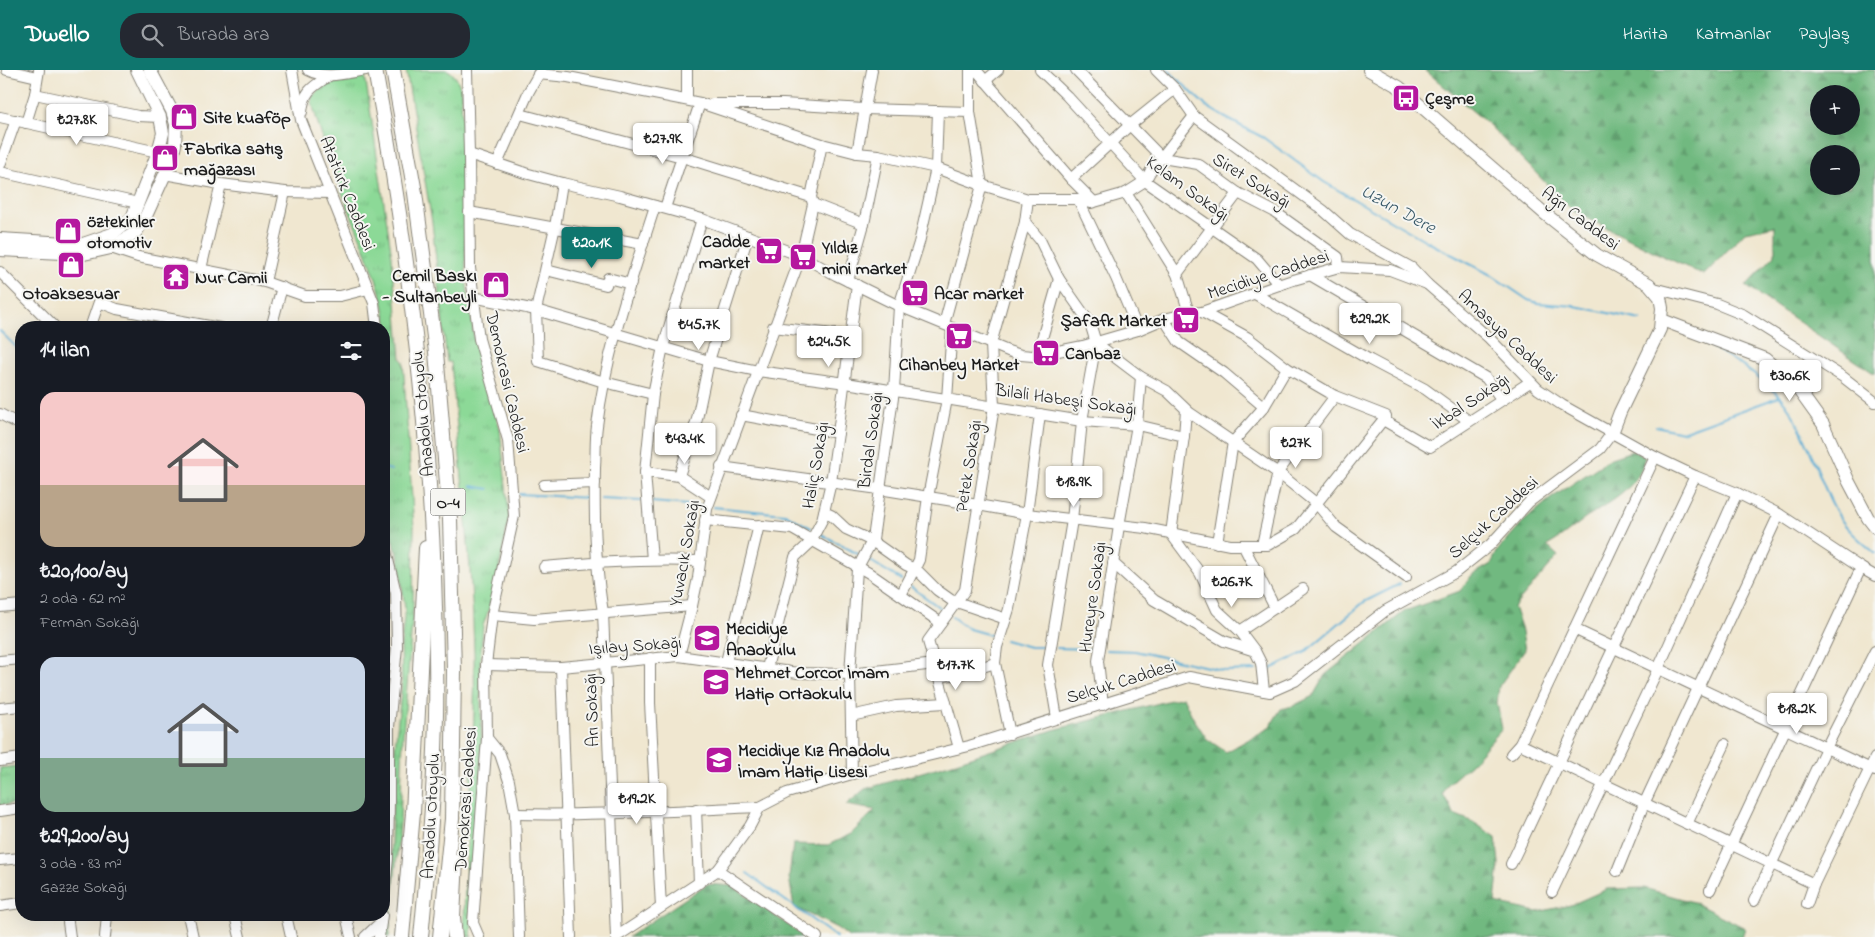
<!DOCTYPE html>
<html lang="tr">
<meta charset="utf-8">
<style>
:root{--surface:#171b24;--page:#242831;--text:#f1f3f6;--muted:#9ea1a6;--accent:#0f766e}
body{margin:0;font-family:"Indie Flower",sans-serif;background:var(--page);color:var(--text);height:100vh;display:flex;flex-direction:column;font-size:19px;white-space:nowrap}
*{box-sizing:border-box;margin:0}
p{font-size:16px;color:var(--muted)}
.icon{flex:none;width:28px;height:28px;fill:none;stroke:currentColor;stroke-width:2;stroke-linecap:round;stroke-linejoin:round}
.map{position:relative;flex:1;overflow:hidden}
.drawer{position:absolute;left:15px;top:251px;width:375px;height:600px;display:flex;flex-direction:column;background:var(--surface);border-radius:20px;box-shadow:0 5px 20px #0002}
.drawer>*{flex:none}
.fabs{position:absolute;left:1810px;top:15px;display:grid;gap:10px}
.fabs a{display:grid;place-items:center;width:50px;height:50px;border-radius:50%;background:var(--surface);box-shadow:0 5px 20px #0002;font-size:25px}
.price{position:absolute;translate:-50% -42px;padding:0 11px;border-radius:5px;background:#fff;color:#222;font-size:16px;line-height:32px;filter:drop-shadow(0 1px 2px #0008)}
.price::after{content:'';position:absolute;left:50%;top:30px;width:15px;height:11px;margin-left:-8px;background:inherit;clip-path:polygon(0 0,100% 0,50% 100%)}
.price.on{background:var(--accent);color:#fff}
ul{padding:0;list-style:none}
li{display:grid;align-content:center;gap:10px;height:265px;padding:0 25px}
li span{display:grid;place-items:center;height:155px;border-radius:15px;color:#555}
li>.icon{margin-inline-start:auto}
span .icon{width:90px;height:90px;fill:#fffc;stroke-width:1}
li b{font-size:21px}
h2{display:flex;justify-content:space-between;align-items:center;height:60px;padding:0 25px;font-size:21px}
header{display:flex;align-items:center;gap:30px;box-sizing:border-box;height:70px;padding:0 25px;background:var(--accent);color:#fff}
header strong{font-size:24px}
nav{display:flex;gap:28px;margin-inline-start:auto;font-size:18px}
.search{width:350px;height:45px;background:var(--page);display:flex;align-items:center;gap:12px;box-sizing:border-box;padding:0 18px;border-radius:20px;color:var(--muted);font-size:19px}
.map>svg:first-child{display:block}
.grass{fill:url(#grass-tufts);stroke:#547a5a}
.forest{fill:url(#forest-firs);stroke:#466a4e;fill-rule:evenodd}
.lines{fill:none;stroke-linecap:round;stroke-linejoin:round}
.stream{stroke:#5baed6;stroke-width:2}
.minor-casing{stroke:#868276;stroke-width:12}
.major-casing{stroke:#868276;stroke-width:14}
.highway-casing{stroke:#868276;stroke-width:16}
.minor{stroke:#fff;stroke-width:10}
.major{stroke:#fff;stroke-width:12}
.highway{stroke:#fff;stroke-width:14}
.labels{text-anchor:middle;stroke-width:4;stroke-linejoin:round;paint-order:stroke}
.shield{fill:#f6f6f2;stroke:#5d5d5c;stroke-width:1}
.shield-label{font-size:16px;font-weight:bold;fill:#1c1c1c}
.poi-label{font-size:18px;font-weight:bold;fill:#1c1c1c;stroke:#f6f6f2;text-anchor:start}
.street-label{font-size:18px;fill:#1c1c1c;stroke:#f6f6f2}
.water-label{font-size:19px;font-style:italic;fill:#355666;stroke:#f6f6f2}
</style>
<header>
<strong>Dwello</strong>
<div class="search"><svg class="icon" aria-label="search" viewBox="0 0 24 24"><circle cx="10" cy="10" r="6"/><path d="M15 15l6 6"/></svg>Burada ara</div>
<nav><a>Harita</a><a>Katmanlar</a><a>Paylaş</a></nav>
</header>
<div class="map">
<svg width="1875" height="867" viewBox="0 0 1875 867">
<defs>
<pattern id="grass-tufts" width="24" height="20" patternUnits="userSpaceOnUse" patternTransform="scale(1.25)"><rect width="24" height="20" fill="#8cd997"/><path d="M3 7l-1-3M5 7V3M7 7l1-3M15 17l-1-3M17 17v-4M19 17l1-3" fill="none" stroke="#78ba82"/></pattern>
<pattern id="forest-firs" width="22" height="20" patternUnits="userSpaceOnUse" patternTransform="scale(1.25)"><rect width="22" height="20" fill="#71b980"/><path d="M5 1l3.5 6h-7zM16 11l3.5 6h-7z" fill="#619e6e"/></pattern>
</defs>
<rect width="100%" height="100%" fill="#f6f6f2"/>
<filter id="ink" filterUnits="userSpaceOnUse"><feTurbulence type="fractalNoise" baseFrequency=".02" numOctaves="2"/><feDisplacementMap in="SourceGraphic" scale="10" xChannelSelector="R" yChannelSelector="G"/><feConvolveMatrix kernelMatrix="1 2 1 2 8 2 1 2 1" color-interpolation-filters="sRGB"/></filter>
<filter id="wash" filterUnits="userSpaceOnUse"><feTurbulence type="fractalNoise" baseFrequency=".0096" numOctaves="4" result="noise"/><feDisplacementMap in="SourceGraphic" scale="20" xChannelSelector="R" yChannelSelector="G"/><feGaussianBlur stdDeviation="1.12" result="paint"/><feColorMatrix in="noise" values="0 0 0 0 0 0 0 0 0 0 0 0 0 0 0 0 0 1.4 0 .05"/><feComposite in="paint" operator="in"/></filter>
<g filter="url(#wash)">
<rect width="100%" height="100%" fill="#f0e7d0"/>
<g class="grass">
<path d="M406,0H447C456,4 458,11 461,20L466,208L474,269L500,359L509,446L495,520L483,556L480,592L482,681L478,773L471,865L473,867L462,866L464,865C464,770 477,676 474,582C472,485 459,389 451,292H447L432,152Z"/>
<path d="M365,5L392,187L401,289L403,291L414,459L413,541L403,665L400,754L389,867L384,866L390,798L395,677L402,614L401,574L405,539L398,484L384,448V309C400,247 367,187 345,130C332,98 321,66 312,33V26L327,15Z"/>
<polygon points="21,696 21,732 0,736 0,698"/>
</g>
<g class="forest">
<path d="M1425,0H1875V304L1746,216L1775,185V156L1745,162L1704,205L1665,187L1573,141L1489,55ZM1819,24H1851V56H1819ZM1819,84H1851V116H1819Z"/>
<path d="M1632,381L1645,387C1639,420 1607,433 1582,451C1570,460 1560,469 1547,476L1558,486L1514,537L1521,557L1525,580L1499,616L1497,633L1502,659L1472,693L1447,715L1443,724L1454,744L1473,752L1496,767L1499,793L1495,833L1537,842L1571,835L1607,819L1644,818L1693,832L1745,858L1742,867H849L837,858L794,837L789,807L793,774L828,775L851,764L875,740L846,735L865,719L956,692L1053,660L1183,627L1192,646L1207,669L1226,682L1269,658L1281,639L1293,636L1313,626L1325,605L1405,541L1460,521L1472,505L1491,494L1498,480L1522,453L1550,429L1611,388Z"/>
<polygon points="707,814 733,816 805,867 628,867"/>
</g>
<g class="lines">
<g class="stream">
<polyline points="1168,0 1206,36 1224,47 1264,68 1324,112 1428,172 1491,205 1528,230 1538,233 1575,236 1641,250"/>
<polyline points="0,261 21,282"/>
<path d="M1702,271C1727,285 1768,311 1785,333C1811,368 1818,414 1842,451C1851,464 1863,473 1875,483"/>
<polyline points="1656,356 1682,362 1779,327"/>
<polyline points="384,398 391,400"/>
<polyline points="472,416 489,419"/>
<polyline points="519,424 589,428"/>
<polyline points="601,429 641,431"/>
<polyline points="651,432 701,436"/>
<polyline points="713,437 785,444 811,458"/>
<polyline points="821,464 858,484"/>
<polyline points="869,490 901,510"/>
<polyline points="911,517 943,540"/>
<polyline points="952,547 969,559 994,566"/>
<polyline points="1005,570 1030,577 1045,577"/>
<polyline points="1056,578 1094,579"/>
<polyline points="1106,580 1135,581 1226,601 1256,600"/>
<polyline points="1268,600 1304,583 1364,532 1400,514"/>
<polyline points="747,803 836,867"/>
</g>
</g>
</g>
<g filter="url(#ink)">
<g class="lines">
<g class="minor-casing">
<g id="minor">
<polyline points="7,0 37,7"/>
<polyline points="39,0 35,24 138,46 160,47"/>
<polyline points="292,0 301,50 374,233 377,258"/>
<path d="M308,0C326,10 346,3 366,0"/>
<polyline points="467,0 469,84 470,198 479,269 508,370 514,446 492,545 486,595 487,668 473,853 479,867"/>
<polyline points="687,0 687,30"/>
<polyline points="976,0 1071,109 1094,132"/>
<polyline points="1040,0 1067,26 1145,111 1257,189 1279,215"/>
<polyline points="1076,0 1162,88 1198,94 1238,123 1275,142 1338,187 1339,197"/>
<polyline points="1156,0 1175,19 1194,46 1323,140 1350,164 1412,198 1427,214 1489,268 1538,319 1562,335 1655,387 1695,406 1737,423 1779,444 1861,498 1875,506"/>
<polyline points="538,4 568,7 700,33 822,74 857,83 878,85 936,98 982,115 1028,129 1078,129 1091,133 1126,123 1145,111 1150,102 1194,46"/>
<polyline points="985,11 998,0"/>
<polyline points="712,34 783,34 864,39 970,42"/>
<path d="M302,42C304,21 312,17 329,6"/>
<polyline points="520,44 682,87 811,127"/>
<polyline points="0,47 158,82"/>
<polyline points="26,53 35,24"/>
<polyline points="857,83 872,0"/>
<polyline points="469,84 525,103 562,113 620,126 702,149 801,186 836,205 899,236 1008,281 1021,285 1033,286 1083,276 1138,260 1164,249 1189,243 1202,242 1290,211 1339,197 1390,200 1427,214"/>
<polyline points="497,94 529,21 541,0"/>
<polyline points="0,95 16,50"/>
<polyline points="0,102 138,133"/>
<polyline points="164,104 221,114 285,122 330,123"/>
<polyline points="1071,109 1130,55 1175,19"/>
<polyline points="562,113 555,157 536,240 538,291 604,312 653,324"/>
<polyline points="1126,123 1177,204 1189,243"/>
<polyline points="1078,129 1116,208 1138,260"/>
<polyline points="813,134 864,154"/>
<polyline points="665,138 700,33"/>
<polyline points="469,142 643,174"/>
<polyline points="1025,152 1040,170 1059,209 1090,253 1096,273 1082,351 1072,450 1048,595 1057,648"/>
<polyline points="111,178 138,187 265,212 305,226 340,226 368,219"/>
<polyline points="201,199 221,114"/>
<polyline points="546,200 606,215 608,208 631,214"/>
<polyline points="0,202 56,258"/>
<polyline points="1177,204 1238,123"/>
<polyline points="1310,205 1486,308 1502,330"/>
<polyline points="848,211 864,154 878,85"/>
<polyline points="265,212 285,122"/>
<polyline points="1654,218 1717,234 1744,245 1843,307 1875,332"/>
<polyline points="1255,224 1370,290 1425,319 1469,351"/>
<polyline points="473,227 536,240 709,291 758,301 846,313 1082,351 1137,355 1184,366"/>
<polyline points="1202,242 1247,267 1287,298 1335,326 1386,346 1383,350 1430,377 1530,312"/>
<polyline points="1164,249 1179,272 1224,303 1264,337"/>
<polyline points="944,254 982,115 970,42 970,0"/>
<polyline points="773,257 851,266"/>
<polyline points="90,258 99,232 117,239 220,258"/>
<polyline points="271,258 282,217"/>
<polyline points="1096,273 1141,307 1167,321 1190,343 1281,405 1317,434 1336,457 1406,507"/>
<polyline points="1037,286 1059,209"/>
<polyline points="1186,340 1184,366 1171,464 1200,503 1217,540 1240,561 1255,581 1261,593 1264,621"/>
<polyline points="0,344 21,355"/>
<polyline points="741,345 838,363"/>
<polyline points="721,397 879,419 978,435 1027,444 1145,458 1230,475 1268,475 1296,459 1383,350"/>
<polyline points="645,402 679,406 711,427"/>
<polyline points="679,406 697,349 709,291 748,166"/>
<polyline points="544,415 595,413"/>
<polyline points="824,442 831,445 846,459 872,471 906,495 917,500 937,520 951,530 1006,549"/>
<polyline points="705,450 792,459 869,503 941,553"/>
<polyline points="384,473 396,523 397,577 389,657 389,730 388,789 384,826"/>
<polyline points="1217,473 1233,372 1264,337 1287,298"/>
<polyline points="1243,475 1275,538"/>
<polyline points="1262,475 1278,402 1335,326"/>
<polyline points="652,490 645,402 653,324 663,277 702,149"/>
<polyline points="1113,493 1154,530 1224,571 1255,581"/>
<path d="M544,497C596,492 647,489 700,491"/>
<polyline points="901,525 919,490 928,427 947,329 952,258"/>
<polyline points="0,537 21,535"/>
<polyline points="492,545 534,549 692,536"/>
<polyline points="1574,559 1875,701"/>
<polyline points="1240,561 1303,519"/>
<polyline points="679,586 692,536 698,508 707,439 801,186 813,134 811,127 822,74"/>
<polyline points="650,588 650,633 661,837"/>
<polyline points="0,591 21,589"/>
<polyline points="726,592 759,455"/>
<polyline points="486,595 561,597 679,586 798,603 850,604 935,594"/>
<polyline points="561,597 571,867"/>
<polyline points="767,598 795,487 810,473 822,450 831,412 838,363 857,215"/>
<polyline points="939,607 963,603 995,593"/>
<polyline points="1103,635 1098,591 1119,456 1137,355 1141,307"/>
<polyline points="0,638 21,636"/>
<polyline points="851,646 896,636 946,633"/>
<polyline points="1010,664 995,593 997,577 1009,539 1027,444 1040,344"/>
<polyline points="487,668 500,684 509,711 515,744 519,867"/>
<polyline points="1520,674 1814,814"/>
<polyline points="959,678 928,571 965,520 994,336 991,274 1025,152 1028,129"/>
<polyline points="1511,684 1520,674 1655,387"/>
<polyline points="0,691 21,688"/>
<polyline points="852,704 850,604 857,499 873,469 894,321 899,236 919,173 936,98 938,41"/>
<polyline points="696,739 699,813"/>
<polyline points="0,741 21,738"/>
<path d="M515,744C597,746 678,740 760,737"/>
<polyline points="1687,754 1725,674"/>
<polyline points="0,790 21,788"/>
<polyline points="1511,794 1695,406"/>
<polyline points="718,800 817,867"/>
<polyline points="1617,801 1644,734 1779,444"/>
<polyline points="1710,820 1861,498"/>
<polyline points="1552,822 1658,599 1737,423"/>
<polyline points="1754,831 1826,678 1875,581"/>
<polyline points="1807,834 1814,814 1875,688"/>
<polyline points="0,836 21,833"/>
<polyline points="67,845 70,867"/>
<polyline points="188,845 193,867"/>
<polyline points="235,845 240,867"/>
<polyline points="286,845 291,867"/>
<polyline points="346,845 351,867"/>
<polyline points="105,867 107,845"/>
<polyline points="365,867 381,852"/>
<polyline points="379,867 382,845"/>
<polyline points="616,867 718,800 750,756 760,737 787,723 852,704 969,676 1189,607 1270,622 1295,611 1385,541 1456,502 1490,475 1529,432 1600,379 1612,363"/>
<path d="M616,867L603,542C595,495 594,445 595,398C596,384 595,370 597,356C606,281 632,208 655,136"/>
</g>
</g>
<g class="major-casing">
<g id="major">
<polyline points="1369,0 1399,17 1544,143 1597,185 1649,214 1660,227 1662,238 1660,259 1620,342 1612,363"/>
<polyline points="0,169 83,174 112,164 132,148 158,82 163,63 160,47 137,0"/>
<polyline points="0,180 84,184 111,178 136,162 145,148 171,91 175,75 176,54 172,41 150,0"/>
<polyline points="1662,250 1765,289 1795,315 1823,354 1849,412 1868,448 1875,457"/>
</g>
</g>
<g class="highway-casing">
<g id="highway">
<path d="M375,0C411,194 434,390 436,587C438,681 430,774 421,867"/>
<polyline points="393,0 415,123 436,282 450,449 454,600 452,749 440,867"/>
<polyline points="402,867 413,743 426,478"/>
<polyline points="455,867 453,847 456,791"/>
</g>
</g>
<use href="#minor" class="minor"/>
<use href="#major" class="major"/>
<use href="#highway" class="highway"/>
</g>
</g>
<defs>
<g id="bus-square" transform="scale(1.4375)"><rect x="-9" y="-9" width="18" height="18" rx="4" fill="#b5179e" stroke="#f6f6f2"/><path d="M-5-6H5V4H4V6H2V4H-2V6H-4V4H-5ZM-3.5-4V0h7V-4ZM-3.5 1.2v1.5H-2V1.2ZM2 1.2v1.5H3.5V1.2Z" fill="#fff"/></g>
<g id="shop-square" transform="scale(1.4375)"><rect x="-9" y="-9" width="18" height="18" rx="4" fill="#b5179e" stroke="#f6f6f2"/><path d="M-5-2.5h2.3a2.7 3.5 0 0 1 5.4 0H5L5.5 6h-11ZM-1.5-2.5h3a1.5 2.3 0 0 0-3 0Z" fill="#fff"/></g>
<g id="supermarket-square" transform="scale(1.4375)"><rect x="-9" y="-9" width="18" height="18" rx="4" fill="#b5179e" stroke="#f6f6f2"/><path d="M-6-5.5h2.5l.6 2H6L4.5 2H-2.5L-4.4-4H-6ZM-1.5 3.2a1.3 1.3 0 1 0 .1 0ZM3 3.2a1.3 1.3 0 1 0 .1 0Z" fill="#fff"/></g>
<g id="temple-square" transform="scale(1.4375)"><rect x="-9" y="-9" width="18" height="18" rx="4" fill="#b5179e" stroke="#f6f6f2"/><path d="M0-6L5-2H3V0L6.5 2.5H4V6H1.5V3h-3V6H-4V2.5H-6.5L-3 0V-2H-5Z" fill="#fff"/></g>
<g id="school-square" transform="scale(1.4375)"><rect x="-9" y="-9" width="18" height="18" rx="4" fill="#b5179e" stroke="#f6f6f2"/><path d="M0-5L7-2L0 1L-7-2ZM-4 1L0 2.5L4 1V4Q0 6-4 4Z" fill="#fff"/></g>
</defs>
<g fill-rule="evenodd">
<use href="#bus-square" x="1406" y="28"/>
<use href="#shop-square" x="184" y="47"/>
<use href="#shop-square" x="165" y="88"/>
<use href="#shop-square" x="68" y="161"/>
<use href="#supermarket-square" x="769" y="181"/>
<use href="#supermarket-square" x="803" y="187"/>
<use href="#shop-square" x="71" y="195"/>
<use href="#temple-square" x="176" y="207"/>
<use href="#shop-square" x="496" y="215"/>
<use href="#supermarket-square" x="915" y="223"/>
<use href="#supermarket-square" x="1186" y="250"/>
<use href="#supermarket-square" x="959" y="266"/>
<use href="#supermarket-square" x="1046" y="283"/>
<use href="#school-square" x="707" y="568"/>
<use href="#school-square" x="716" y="612"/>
<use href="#school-square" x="719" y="690"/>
</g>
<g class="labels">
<rect class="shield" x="430.5" y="418.5" width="35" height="27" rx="4"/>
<g class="shield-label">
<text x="448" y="438">O-4</text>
</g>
<g class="poi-label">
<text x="1425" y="34">Çeşme</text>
<text x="203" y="53">Site kuaföp</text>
<text x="184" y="84">Fabrika satış<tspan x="184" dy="21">mağazası</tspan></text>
<text x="87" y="157">öztekinler<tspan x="87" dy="21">otomotiv</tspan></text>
<text x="750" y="177" text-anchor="end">Cadde<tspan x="750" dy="21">market</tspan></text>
<text x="822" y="183">Yıldız<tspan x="822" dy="21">mini market</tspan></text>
<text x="477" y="211" text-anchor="end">Cemil Baskı<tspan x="477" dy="21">- Sultanbeyli</tspan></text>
<text x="195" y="213">Nur Camii</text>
<text x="71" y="229" text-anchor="middle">Otoaksesuar</text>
<text x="934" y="229">Acar market</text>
<text x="1167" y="256" text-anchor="end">Şafafk Market</text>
<text x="1065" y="289">Canbaz</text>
<text x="959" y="300" text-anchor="middle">Cihanbey Market</text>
<text x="726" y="564">Mecidiye<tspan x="726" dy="21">Anaokulu</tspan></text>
<text x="735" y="608">Mehmet Corcor İmam<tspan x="735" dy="21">Hatip Ortaokulu</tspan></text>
<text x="738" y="686">Mecidiye Kız Anadolu<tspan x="738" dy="21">İmam Hatip Lisesi</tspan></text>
</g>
<g class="street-label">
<text transform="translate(1252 110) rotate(32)" y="6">Siret Sokağı</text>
<text transform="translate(1188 118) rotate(36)" y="6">Kelam Sokağı</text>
<text transform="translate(348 123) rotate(68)" y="6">Atatürk Caddesi</text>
<text transform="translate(1581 148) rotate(37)" y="6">Ağrı Caddesi</text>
<text transform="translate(1268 204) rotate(-18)" y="6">Mecidiye Caddesi</text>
<text transform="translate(1508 266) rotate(43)" y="6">Amasya Caddesi</text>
<text transform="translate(508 312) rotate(77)" y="6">Demokrasi Caddesi</text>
<text transform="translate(1066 329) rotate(8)" y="6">Bilali Habeşi Sokağı</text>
<text transform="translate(1470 331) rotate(-33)" y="6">İkbal Sokağı</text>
<text transform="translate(422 344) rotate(-95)" y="6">Anadolu Otoyolu</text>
<text transform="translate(870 370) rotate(-82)" y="6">Birdal Sokağı</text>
<text transform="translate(815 395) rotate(-80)" y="6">Haliç Sokağı</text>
<text transform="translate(968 396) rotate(-81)" y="6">Petek Sokağı</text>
<text transform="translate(1493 447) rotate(-42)" y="6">Selçuk Caddesi</text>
<text transform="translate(684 483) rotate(-80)" y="6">Yuvacık Sokağı</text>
<text transform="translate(1092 527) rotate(-82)" y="6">Hureyre Sokağı</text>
<text transform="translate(635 575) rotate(-4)" y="6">Işılay Sokağı</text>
<text transform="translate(1121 611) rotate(-17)" y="6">Selçuk Caddesi</text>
<text transform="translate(591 640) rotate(-92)" y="6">Arı Sokağı</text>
<text transform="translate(465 729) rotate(-86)" y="6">Demokrasi Caddesi</text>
<text transform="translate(430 746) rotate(-87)" y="6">Anadolu Otoyolu</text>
</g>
<g class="water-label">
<text transform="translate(1399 138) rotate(29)" y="7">Uzun Dere</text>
</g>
</g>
</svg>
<div class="fabs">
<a>+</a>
<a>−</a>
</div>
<b class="price" style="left:77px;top:76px">₺27.8K</b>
<b class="price" style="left:663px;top:95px">₺27.9K</b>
<b class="price on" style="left:592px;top:199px">₺20.1K</b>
<b class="price" style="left:1370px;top:275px">₺29.2K</b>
<b class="price" style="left:699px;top:281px">₺45.7K</b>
<b class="price" style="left:829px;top:298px">₺24.5K</b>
<b class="price" style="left:1790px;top:332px">₺30.6K</b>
<b class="price" style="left:685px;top:395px">₺43.4K</b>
<b class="price" style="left:1296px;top:399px">₺27K</b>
<b class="price" style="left:1074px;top:438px">₺18.9K</b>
<b class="price" style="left:1232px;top:538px">₺26.7K</b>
<b class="price" style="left:956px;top:621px">₺17.7K</b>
<b class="price" style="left:1797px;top:665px">₺18.2K</b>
<b class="price" style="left:637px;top:755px">₺19.2K</b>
<section class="drawer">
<h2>14 ilan<svg class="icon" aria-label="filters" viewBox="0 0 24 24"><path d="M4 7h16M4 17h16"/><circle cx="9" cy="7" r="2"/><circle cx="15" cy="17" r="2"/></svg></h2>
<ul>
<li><span style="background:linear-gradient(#f6c9c9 60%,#b9a48a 0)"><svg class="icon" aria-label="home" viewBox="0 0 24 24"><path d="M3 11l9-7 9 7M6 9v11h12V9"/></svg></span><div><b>₺20,100/ay</b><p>2 oda · 62 m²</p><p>Ferman Sokağı</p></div></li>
<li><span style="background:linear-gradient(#c9d6e8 65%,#7fa58c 0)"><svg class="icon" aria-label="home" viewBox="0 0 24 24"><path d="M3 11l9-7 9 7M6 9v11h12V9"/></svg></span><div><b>₺29,200/ay</b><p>3 oda · 83 m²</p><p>Gazze Sokağı</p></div></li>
</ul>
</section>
</div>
